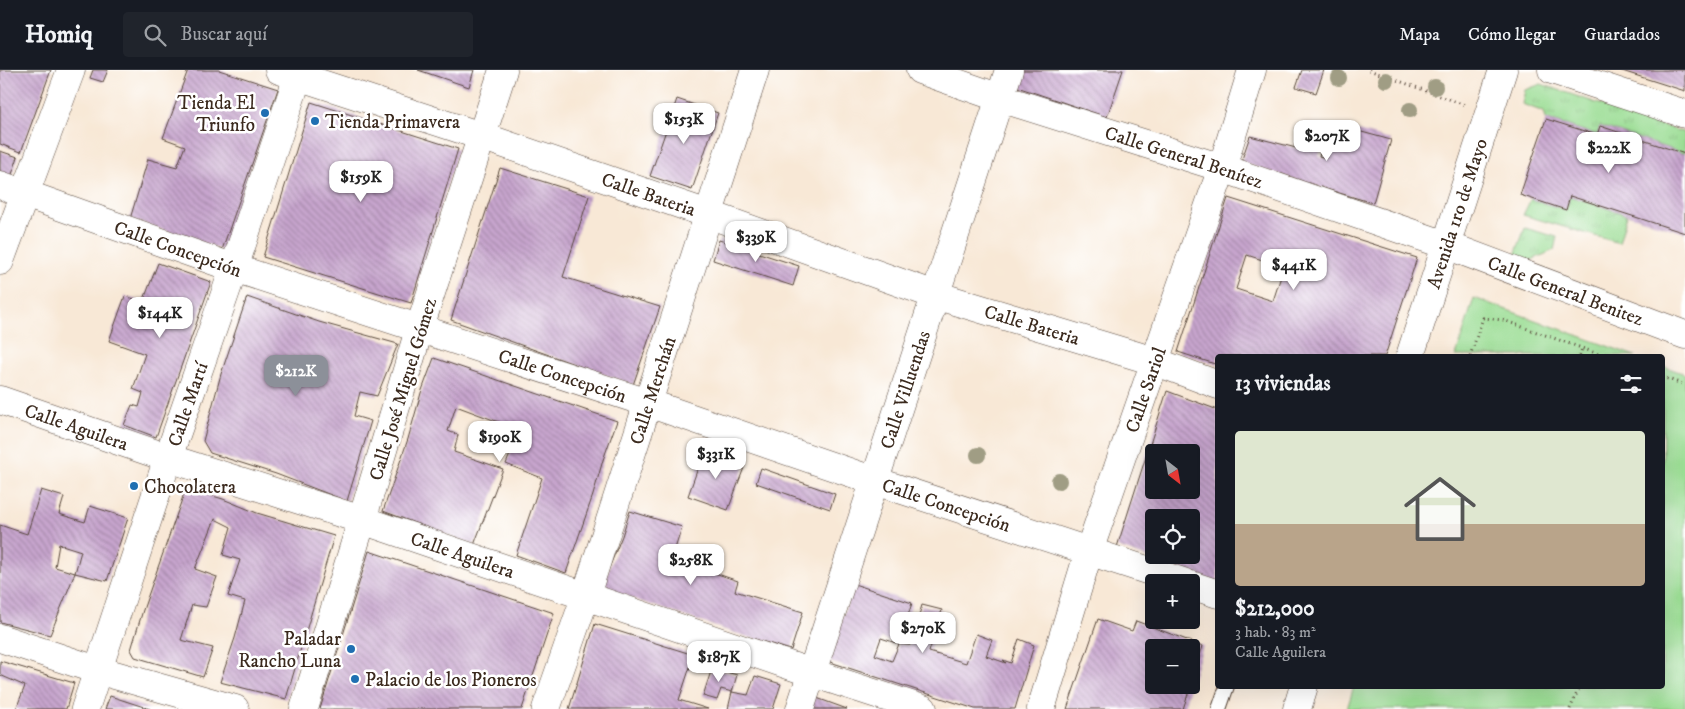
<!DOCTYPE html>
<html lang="es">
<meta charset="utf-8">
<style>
:root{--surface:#171b24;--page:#20242c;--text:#f1f3f6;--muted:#9ea1a6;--line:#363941;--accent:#8c9099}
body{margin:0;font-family:"IM FELL DW Pica",serif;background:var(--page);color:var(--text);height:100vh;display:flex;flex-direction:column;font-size:19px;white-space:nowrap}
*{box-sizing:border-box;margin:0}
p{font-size:16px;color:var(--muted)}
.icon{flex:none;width:28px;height:28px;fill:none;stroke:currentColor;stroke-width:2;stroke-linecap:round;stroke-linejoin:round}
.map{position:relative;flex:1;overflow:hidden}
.panel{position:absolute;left:1215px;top:284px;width:450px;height:335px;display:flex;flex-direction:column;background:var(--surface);border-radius:5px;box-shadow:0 5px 20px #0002}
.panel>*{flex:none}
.needle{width:32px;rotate:149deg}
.fabs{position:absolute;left:1145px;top:374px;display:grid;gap:10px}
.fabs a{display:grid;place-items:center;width:55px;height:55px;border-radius:5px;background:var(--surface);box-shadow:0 5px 20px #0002;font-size:25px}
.price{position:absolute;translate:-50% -42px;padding:0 11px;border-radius:10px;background:#fff;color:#222;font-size:16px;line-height:32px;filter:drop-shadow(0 1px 2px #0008)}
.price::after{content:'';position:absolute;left:50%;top:30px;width:15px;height:11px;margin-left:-8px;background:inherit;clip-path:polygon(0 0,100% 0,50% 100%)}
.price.current{background:var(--accent);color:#fff}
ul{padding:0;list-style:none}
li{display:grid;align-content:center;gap:10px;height:265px;padding:0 20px}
li span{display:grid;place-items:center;height:155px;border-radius:5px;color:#555}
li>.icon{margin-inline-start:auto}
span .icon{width:90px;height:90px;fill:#fffc;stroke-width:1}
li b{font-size:21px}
h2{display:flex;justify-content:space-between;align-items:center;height:60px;padding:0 20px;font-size:21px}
header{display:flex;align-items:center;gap:30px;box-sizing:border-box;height:70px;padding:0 25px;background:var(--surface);border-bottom:1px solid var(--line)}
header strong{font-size:24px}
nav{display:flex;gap:28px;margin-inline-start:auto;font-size:18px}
.search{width:350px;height:45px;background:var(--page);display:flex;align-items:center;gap:12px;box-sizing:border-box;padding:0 18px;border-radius:5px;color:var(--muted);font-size:19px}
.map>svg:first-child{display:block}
.grass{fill:url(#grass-tufts);stroke:#6b8459}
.park{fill:#9bdd94;stroke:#6b8459}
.building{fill:url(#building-back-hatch);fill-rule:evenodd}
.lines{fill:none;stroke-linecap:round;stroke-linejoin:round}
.lane-casing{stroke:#57463a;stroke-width:16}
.street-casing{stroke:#57463a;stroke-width:29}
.secondary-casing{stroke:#57463a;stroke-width:29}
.primary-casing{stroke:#57463a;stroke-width:29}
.path{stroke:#57463a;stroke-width:3;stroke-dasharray:1 4;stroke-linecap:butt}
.lane{stroke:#fff;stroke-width:14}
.street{stroke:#fff;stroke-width:28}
.secondary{stroke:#fff;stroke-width:28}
.primary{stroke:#fff;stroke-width:28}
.tree{fill:#a09d84}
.poi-dot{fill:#1f6fb2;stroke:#fff;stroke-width:2}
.labels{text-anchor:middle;stroke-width:5;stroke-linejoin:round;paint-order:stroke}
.poi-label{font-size:19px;fill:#3b2a1e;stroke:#fff;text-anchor:start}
.street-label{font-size:19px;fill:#3b2a1e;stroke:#fff}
</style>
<header>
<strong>Homiq</strong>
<div class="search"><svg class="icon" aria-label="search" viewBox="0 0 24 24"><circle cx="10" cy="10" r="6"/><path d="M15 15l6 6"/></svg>Buscar aquí</div>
<nav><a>Mapa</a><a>Cómo llegar</a><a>Guardados</a></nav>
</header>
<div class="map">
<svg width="1685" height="639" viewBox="0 0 1685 639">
<defs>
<pattern id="grass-tufts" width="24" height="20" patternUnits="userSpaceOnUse" patternTransform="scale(1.25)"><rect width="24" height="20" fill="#9bdd94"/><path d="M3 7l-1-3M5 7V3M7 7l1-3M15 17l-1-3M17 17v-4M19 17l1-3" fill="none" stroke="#86be7f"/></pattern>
<pattern id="building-back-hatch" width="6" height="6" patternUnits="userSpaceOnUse" patternTransform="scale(1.25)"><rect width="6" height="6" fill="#c7a5ce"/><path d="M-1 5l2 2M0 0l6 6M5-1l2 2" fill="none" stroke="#a387a7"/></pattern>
</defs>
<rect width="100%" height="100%" fill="#fff"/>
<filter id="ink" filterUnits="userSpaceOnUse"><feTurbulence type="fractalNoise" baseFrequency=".02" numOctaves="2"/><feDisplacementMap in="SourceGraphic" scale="10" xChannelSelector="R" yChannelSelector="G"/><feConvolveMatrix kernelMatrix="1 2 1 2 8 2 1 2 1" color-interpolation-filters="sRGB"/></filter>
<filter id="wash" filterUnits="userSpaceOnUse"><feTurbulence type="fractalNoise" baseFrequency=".0096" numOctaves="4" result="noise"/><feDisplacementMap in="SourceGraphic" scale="20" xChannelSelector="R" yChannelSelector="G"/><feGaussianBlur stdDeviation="1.12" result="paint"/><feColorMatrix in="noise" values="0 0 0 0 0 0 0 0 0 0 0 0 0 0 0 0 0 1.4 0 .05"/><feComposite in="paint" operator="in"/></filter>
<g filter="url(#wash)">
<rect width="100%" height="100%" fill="#f8e8d6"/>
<g class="grass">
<polygon points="1541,14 1685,63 1685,84 1600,56 1597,65 1546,49 1544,42 1522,34 1525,20"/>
<polygon points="1570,126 1627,145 1619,173 1523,145 1531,129 1566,140"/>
<polygon points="1525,158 1557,167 1554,180 1525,193 1514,188"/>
</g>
<g class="park">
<polygon points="1474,228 1635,286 1456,286"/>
<polygon points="1663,296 1685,304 1685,639 1347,639 1354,616 1662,616"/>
</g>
<g id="blocks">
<g class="building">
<polygon points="0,0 51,0 21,82 0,74"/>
<polygon points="93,0 108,0 103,12 90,8"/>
<polygon points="188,0 219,0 278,19 222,180 130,149 148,89 177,97 185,76 163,68"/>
<polygon points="418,0 474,0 469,17"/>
<polygon points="1020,0 1123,0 1107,47 1014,16"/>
<polygon points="1302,0 1324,0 1316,23 1296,17"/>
<polygon points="1619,0 1685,0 1685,21"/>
<polygon points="677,29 718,43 692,120 650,106"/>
<polygon points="311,32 458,79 411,233 263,187"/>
<polygon points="1546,49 1597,65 1600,56 1685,84 1685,163 1570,126 1566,140 1520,125"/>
<polygon points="1336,55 1391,70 1373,133 1269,102 1241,92 1250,66 1300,79 1302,72 1322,78 1319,86 1326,88"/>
<polygon points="0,81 18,87 10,110 0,107"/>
<polygon points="500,98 589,126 563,207 660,237 633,315 451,250"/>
<path d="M1228,128L1417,188L1385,286H1218V295L1178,282ZM1247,185L1284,197L1273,231L1236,219Z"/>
<polygon points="719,170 799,196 793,216 713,190"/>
<polygon points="158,193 211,212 156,367 124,355 132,335 139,337 143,323 133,319 145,284 109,271 125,226 143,232"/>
<polygon points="247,227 319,252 398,274 377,326 360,322 354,346 371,351 347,431 276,404 210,383 203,371 221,304"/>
<polygon points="434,288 617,351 603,390 593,425 566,503 516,485 542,408 506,394 520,360 456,336 448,361 458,365 454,382 503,399 474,475 383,441 408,369 421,323"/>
<path d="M1167,321L1218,340V513L1117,477ZM1154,382H1191V420H1154ZM1154,448H1191V485H1154Z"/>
<polygon points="704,381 745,395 728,440 688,426"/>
<polygon points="761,398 835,424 830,439 756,413"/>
<polygon points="186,418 223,429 257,443 334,466 286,629 220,612 235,568 245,531 228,526 240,490 223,485 231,457 215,449 195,499 217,507 206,537 192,535 181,570 213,578 203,607 135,587 131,580 143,540"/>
<polygon points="41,420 64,427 59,444 85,452 90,436 128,448 107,511 75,503 81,481 59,474 55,497 75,503 50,565 0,552 0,455 27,464"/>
<polygon points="630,441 682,457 674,482 670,481 668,487 738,511 735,521 803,542 791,580 722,559 601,518 622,466"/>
<polygon points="369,481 554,543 522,639 320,639"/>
<path d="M854,514L912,533L899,574L910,575L922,535L942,540L929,582L966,593L976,564L992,570L986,586L1006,593L1003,590L1011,593L1019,569L1034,575L1015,639H975L827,591ZM881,568L899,574L892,591L875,585Z"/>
<polygon points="1098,549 1132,561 1136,551 1203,576 1192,612 1191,578 1154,578 1154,615 1191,615 1183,639 1067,639"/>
<polygon points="595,554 694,585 679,630 708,639 569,639"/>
<polygon points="0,591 74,613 66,639 16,639 25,616 0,605"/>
<polygon points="712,598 737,605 732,622 721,619 717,630 703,626"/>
<polygon points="755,606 781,614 773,639 728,639 732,622 748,625"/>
<polygon points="110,626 150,639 105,639"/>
<polygon points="814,627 847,639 810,639"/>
</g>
</g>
</g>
<g filter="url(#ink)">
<use href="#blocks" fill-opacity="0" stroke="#57463a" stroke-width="1"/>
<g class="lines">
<g class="lane-casing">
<polyline id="lane" points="1219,639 1227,616"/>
</g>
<g class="street-casing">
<g id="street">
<path id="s1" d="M279,0L481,66L708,144L935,225L1154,291L1218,315"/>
<path id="s2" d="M503,0L419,260L362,450L812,603L923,639"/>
<polyline points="1552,0 1685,44"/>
<path id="s3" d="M0,115L234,198L648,333L875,411L1183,512"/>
<path id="s4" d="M1446,175L1685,265"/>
<path id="s5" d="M0,330L168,388L85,639"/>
<polyline points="1191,515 1218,524"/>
<polyline points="0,568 97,600 235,639"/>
<path id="s6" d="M800,639L1009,0"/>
<path id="s7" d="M1041,639L1089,481L1222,98L1252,0"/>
</g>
</g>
<g class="secondary-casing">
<g id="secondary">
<polyline points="300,0 234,198 168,388 362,450 304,639"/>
<path id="s8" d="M920,0L1000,28L1222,98L1446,175"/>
<polyline points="0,191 71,0"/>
<path id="s9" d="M546,639L586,525L755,0"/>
</g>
</g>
<g class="primary-casing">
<g id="primary">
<path id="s10" d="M1410,286L1503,0"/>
<polyline points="1297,639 1304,616"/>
</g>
</g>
<g class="path">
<polyline points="1369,0 1465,35"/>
<polyline points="1470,286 1483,248 1503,250 1604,286"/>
<polyline points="1580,286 1582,278"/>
<polyline points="1662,307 1685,315"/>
<polyline points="1570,639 1580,616"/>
</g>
<use href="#lane" class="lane"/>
<use href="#street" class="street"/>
<use href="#secondary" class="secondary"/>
<use href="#primary" class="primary"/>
</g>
<g class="tree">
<circle cx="1339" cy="8" r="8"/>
<circle cx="1386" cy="10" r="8"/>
<circle cx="1435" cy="17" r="8"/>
<circle cx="1410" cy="40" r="8"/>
<circle cx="978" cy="385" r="8"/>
<circle cx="1059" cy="411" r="8"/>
<circle cx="709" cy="590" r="8"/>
</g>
</g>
<g class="poi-dot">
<circle cx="265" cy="43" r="5"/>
<circle cx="315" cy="51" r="5"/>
<circle cx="134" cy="416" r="5"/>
<circle cx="351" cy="579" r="5"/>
<circle cx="355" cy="609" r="5"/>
</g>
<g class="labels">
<g class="poi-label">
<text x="255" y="39" text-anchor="end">Tienda El<tspan x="255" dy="22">Triunfo</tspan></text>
<text x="325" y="58">Tienda Primavera</text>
<text x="144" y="423">Chocolatera</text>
<text x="341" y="575" text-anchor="end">Paladar<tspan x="341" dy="22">Rancho Luna</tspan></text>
<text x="365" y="616">Palacio de los Pioneros</text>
</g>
<g class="street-label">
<text dy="7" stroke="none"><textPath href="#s8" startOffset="278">Calle General Benítez</textPath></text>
<text dy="7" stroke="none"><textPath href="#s1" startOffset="390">Calle Bateria</textPath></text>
<text dy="7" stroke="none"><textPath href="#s10" startOffset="150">Avenida 1ro de Mayo</textPath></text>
<text dy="7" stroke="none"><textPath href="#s3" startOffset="189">Calle Concepción</textPath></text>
<text dy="7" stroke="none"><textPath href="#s4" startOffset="128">Calle General Benitez</textPath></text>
<text dy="7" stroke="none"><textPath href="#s1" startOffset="795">Calle Bateria</textPath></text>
<text dy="7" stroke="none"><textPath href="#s3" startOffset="594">Calle Concepción</textPath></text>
<text transform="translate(402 319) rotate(-73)" y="7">Calle José Miguel Gómez</text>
<text dy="7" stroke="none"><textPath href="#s6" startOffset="336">Calle Villuendas</textPath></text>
<text dy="7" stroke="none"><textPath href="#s7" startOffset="336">Calle Sariol</textPath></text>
<text dy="7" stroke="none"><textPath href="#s9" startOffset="336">Calle Merchán</textPath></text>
<text transform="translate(187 334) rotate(-71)" y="7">Calle Martí</text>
<text dy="7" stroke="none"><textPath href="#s5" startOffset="81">Calle Aguilera</textPath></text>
<text dy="7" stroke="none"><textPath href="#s3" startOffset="999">Calle Concepción</textPath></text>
<text dy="7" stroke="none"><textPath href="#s2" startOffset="578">Calle Aguilera</textPath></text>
</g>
</g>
</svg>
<div class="fabs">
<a><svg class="needle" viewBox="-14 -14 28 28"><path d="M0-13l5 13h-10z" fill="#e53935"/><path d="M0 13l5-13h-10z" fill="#9ea1a6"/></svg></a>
<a><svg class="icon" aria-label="locate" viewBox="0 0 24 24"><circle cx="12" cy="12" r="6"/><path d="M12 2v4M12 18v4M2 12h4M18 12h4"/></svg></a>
<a>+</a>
<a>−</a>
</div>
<b class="price" style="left:684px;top:75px">$153K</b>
<b class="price" style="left:1327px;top:92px">$207K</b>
<b class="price" style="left:1609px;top:104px">$222K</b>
<b class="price" style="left:361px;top:133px">$159K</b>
<b class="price" style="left:756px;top:193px">$339K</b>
<b class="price" style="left:1294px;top:221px">$441K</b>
<b class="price" style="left:160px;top:269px">$144K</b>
<b class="price current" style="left:296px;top:327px">$212K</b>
<b class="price" style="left:500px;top:393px">$190K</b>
<b class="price" style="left:716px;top:410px">$331K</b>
<b class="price" style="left:691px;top:516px">$258K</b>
<b class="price" style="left:923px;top:584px">$270K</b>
<b class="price" style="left:719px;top:613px">$187K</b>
<section class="panel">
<h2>13 viviendas<svg class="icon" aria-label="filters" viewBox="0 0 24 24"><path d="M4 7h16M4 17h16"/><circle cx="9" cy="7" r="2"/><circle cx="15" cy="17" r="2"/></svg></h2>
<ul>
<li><span style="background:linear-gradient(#dfe7d0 60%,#b9a48a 0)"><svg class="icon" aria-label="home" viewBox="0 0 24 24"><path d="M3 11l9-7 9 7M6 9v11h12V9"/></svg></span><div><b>$212,000</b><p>3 hab. · 83 m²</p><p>Calle Aguilera</p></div></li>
</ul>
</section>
</div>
